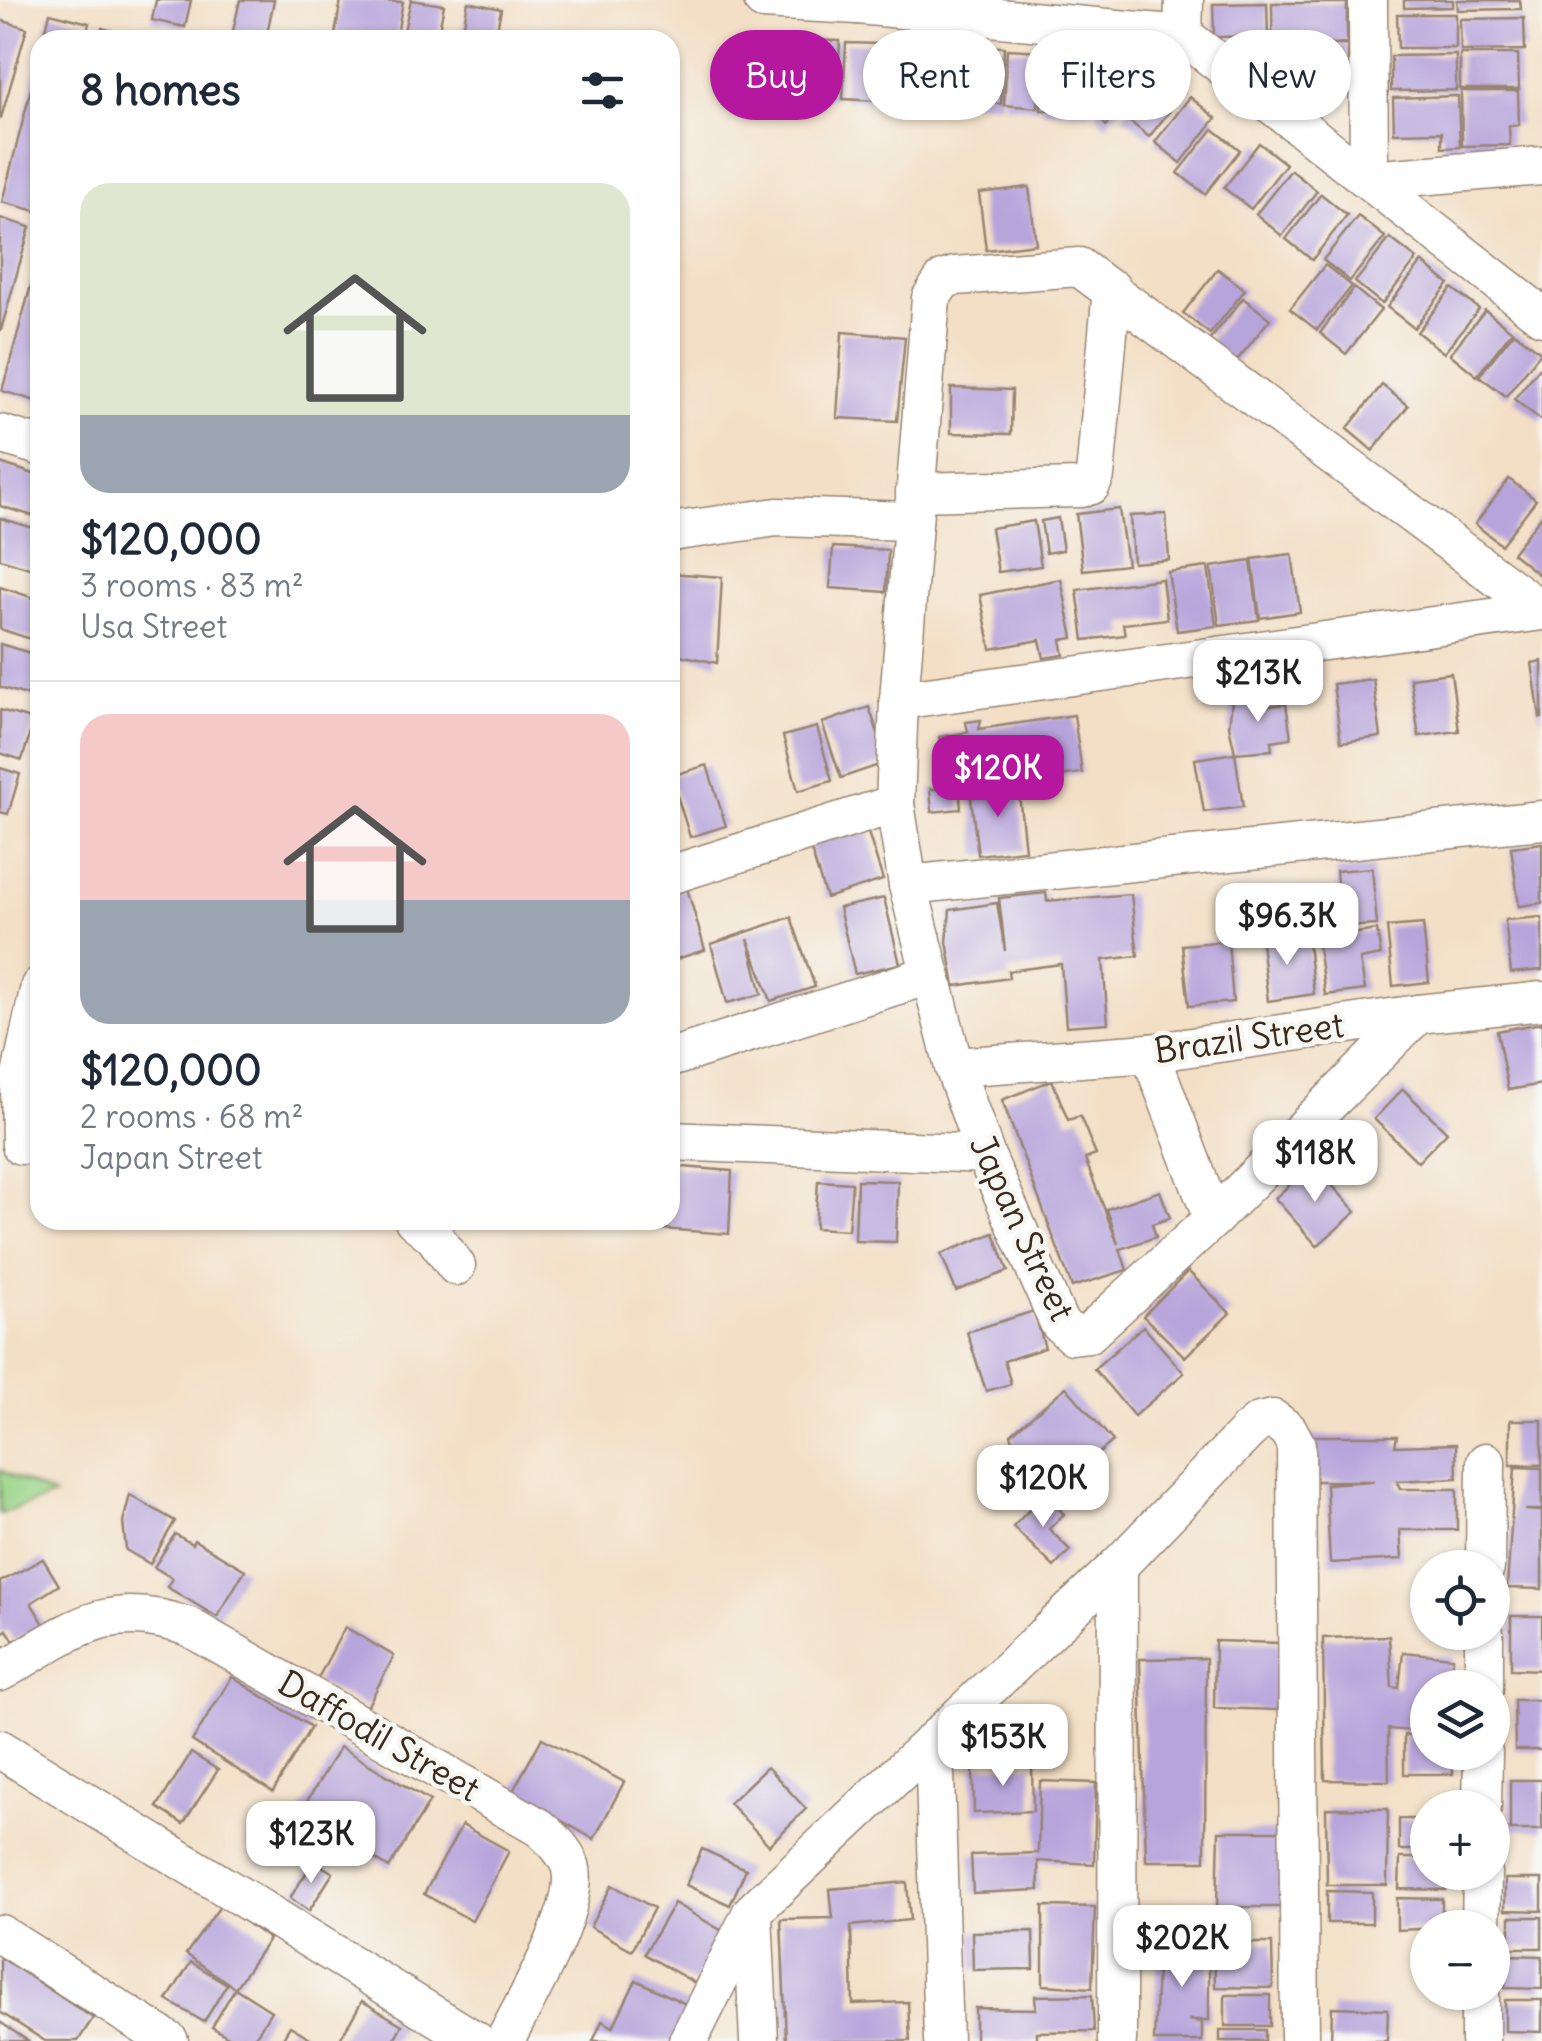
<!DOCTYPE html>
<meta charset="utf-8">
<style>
:root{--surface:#fff;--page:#f2f2f3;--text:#1f2937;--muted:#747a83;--line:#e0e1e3;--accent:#b5179e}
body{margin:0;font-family:Delius,sans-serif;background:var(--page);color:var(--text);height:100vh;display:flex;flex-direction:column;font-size:38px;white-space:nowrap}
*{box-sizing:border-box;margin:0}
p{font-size:32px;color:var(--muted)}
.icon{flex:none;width:55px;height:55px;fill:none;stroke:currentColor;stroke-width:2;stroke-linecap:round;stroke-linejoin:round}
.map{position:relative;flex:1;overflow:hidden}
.panel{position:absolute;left:30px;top:30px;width:650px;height:1200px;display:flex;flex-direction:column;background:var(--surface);border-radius:30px;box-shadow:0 2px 8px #0004}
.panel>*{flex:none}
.hud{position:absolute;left:710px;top:30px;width:680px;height:90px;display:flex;gap:20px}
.controls{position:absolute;left:1410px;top:1550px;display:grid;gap:20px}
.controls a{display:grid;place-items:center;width:100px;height:100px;border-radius:50%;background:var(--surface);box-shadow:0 2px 8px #0004;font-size:50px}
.price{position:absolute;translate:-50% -85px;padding:0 22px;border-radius:20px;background:#fff;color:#222;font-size:32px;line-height:65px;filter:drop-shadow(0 2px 5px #0008)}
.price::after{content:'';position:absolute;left:50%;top:60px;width:30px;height:22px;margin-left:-15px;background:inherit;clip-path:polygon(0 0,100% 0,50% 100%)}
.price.on{background:var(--accent);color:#fff}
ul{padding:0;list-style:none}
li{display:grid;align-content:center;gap:20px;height:530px;padding:0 50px}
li+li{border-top:2px solid var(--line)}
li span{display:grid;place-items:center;height:310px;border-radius:30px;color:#555}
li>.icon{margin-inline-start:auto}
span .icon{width:180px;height:180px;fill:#fffc;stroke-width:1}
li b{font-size:42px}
h2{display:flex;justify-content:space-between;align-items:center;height:120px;padding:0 50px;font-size:42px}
.chip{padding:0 35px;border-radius:45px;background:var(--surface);box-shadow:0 2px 8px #0004;font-size:35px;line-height:90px}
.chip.on{background:var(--accent);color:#fff}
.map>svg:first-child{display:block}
.green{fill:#9ad487;stroke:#6a7f52;stroke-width:2.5}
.building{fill:#b7a4db}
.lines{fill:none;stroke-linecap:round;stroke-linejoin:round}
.minor-casing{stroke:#978472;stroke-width:41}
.minor{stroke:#fff;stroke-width:38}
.labels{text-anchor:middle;stroke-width:9;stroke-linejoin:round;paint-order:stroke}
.street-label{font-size:35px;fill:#3b2a1e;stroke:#f6f6f2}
</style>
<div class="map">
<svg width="1542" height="2041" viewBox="0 0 1542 2041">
<rect width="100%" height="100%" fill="#f6f6f2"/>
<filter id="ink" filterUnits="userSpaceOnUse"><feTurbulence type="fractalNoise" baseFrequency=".01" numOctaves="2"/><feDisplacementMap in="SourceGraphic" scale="20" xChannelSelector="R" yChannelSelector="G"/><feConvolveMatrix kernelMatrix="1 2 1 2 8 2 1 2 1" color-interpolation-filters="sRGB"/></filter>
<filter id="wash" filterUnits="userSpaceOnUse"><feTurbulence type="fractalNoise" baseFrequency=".0048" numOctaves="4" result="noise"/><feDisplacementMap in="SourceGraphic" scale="40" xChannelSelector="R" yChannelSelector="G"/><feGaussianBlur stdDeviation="2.25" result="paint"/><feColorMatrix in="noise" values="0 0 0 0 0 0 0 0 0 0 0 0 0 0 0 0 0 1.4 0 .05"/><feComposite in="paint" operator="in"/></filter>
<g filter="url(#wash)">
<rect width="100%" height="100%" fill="#f3dfc5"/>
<polygon class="green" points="0,1470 54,1496 0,1514"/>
<g id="blocks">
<g class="building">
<polygon points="156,0 191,0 185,27 152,20"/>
<polygon points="240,0 274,0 266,38 233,31"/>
<polygon points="341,0 403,2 396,40 334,40"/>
<polygon points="411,0 444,5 437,40 402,40"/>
<polygon points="1404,0 1453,0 1453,7 1404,8"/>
<polygon points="1457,0 1520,0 1521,9 1458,10"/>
<polygon points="468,2 501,9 495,40 461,40"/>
<polygon points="1267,3 1268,36 1214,37 1213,4"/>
<polygon points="1272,3 1347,3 1347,43 1316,45 1348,45 1348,92 1273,91"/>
<polygon points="50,13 89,23 85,40 43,40"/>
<polygon points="1397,14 1456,14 1456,48 1398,48"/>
<polygon points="1524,18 1525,50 1461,51 1460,19"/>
<polygon points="0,20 27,28 1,118 0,118"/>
<polygon points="102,28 145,39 145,40 99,40"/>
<polygon points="806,40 840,41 837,98 803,96"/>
<polygon points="887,40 921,41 918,98 884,96"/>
<polygon points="766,43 801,45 797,101 764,99"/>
<polygon points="846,43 880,44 877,101 843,99"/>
<polygon points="931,44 965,45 962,102 928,100"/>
<polygon points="970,46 1004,47 1001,104 966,102"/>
<polygon points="1007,49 1041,51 1038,108 1004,105"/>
<polygon points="1100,52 1141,82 1106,126 1097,114"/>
<polygon points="1042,53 1093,55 1092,112 1041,110"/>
<polygon points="1460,54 1518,54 1519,89 1460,89"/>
<polygon points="1456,55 1456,90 1391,91 1391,56"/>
<polygon points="39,58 40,58 40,212 2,202"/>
<polygon points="1157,71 1184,93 1149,137 1123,116"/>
<polygon points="1461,91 1518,91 1519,125 1509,126 1510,145 1462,146"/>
<polygon points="1458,96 1460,147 1442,148 1442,132 1394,133 1393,98"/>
<polygon points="1190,97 1216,118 1181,163 1155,142"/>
<polygon points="1213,129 1240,150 1205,194 1178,173"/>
<polygon points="1259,143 1286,164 1251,209 1224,188"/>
<polygon points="1291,170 1317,191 1282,236 1256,214"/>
<polygon points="1029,187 1036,244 986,250 979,193"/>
<polygon points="1321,194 1347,215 1312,260 1286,239"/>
<polygon points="1358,216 1385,237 1350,281 1323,260"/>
<polygon points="0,218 30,227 1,330 0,330"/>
<polygon points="1390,238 1417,259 1382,304 1355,282"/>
<polygon points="39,256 40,256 40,402 2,391"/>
<polygon points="1422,262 1449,284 1414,328 1387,307"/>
<polygon points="1325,265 1352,286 1317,330 1290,309"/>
<polygon points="1218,269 1245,290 1210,334 1183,313"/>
<polygon points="1354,288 1381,310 1346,354 1320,333"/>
<polygon points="1452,288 1479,309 1444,353 1417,332"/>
<polygon points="1243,298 1270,319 1235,363 1208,342"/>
<polygon points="1485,310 1512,331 1477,376 1450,354"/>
<polygon points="842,332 905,337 897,421 837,418"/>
<polygon points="1514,332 1541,352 1506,396 1479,376"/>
<polygon points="1542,365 1542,421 1514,399"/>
<polygon points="1382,385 1408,406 1373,451 1347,429"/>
<polygon points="951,388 1012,390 1011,434 951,433"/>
<polygon points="0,463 40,476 40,518 0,506"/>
<polygon points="1509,479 1536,500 1501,545 1475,524"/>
<polygon points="1119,509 1127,565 1083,570 1076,514"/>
<polygon points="1166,514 1169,560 1133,563 1130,516"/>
<polygon points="1542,515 1542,570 1538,574 1512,553"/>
<polygon points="0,518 40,530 40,571 0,559"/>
<polygon points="1058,518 1063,550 1046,553 1041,521"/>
<polygon points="1034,521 1041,566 998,572 991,528"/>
<polygon points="833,547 888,550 886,592 830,588"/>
<polygon points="1292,554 1300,612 1260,618 1252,559"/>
<polygon points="1251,561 1259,620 1219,625 1211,567"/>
<polygon points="1208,567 1216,626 1177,631 1168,572"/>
<polygon points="670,573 722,577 717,663 670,653"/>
<polygon points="1061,579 1073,638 1061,640 1064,655 1044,658 1040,640 991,649 980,595"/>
<polygon points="1162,579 1167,619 1123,624 1125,635 1084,640 1077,590"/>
<polygon points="0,587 40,600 40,642 0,629"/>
<polygon points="0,644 40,656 40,699 0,687"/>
<polygon points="1542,661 1542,718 1540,718 1532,663"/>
<polygon points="1451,673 1459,731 1419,736 1410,678"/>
<polygon points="1373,679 1381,737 1341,742 1333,684"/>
<polygon points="1267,696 1269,706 1286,704 1291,738 1271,741 1272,750 1235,753 1229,726 1232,701"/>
<polygon points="869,707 888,762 841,778 822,723"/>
<polygon points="0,710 34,720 22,760 0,753"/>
<polygon points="1074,715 1082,773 959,788 961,809 932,812 930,789 948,789 939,737 968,732 966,722 981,720 979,729"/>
<polygon points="817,727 832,781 798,791 783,736"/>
<polygon points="1235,753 1243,807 1204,812 1195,759"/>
<polygon points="707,765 726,826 690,837 671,776"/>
<polygon points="0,768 20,774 8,814 0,812"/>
<polygon points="1018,785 1025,850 978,855 970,790"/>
<polygon points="866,826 883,880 826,898 809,844"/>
<polygon points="1542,843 1542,903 1519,906 1511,847"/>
<polygon points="1372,868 1377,925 1341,927 1336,871"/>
<polygon points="687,888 705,950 670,961 670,892"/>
<polygon points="1046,893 1047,901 1131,894 1138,956 1103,960 1108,1023 1066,1026 1061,964 1008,971 1009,978 955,986 947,942 950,910 997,903 1005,951 999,898"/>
<polygon points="884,898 900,964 855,974 839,908"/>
<polygon points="791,917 815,987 771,1001 748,939 762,994 727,1003 711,944"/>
<polygon points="1542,917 1542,970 1511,973 1505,920"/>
<polygon points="1423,924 1429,982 1393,986 1387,927"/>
<polygon points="1377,930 1381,955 1360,959 1365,990 1325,995 1317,939"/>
<polygon points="1307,936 1314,994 1268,1001 1261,942"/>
<polygon points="1228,941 1233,1002 1189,1006 1182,945"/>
<polygon points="1542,1023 1542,1084 1508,1090 1497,1031"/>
<polygon points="1052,1080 1068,1120 1080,1116 1096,1155 1085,1159 1118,1244 1107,1209 1160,1191 1170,1218 1152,1224 1156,1237 1120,1249 1127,1270 1072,1287 1002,1100"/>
<polygon points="1403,1089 1447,1132 1418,1162 1374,1119"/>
<polygon points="1313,1164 1356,1212 1317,1246 1275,1198"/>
<polygon points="670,1166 732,1171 729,1234 649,1228 650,1220 670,1220"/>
<polygon points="857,1180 898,1181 896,1242 855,1241"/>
<polygon points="818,1181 852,1183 848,1230 815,1228"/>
<polygon points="994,1233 1008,1271 956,1291 941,1254"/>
<polygon points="1188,1271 1230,1313 1185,1357 1143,1316"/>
<polygon points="1034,1311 1045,1348 1004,1361 1011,1384 986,1391 967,1332"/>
<polygon points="1143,1326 1184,1373 1134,1416 1094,1369"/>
<polygon points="1066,1387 1113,1441 1055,1490 1021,1471 1011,1434"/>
<rect x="1510" y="1420" width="32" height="45"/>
<polygon points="1311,1436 1397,1436 1395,1446 1456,1444 1457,1478 1397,1481 1400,1489 1457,1489 1457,1530 1400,1530 1402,1559 1330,1563 1326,1484 1374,1481 1311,1481"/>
<polygon points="1515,1467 1542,1468 1542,1510 1525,1510 1542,1511 1542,1589 1507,1588"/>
<polygon points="1044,1494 1064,1514 1049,1529 1070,1550 1054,1567 1013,1527"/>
<polygon points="130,1495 175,1521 150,1564 126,1550 123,1522"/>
<polygon points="175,1534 192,1544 194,1540 245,1570 217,1617 167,1587 172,1578 154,1567"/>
<polygon points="43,1559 59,1585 31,1603 44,1624 14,1641 7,1630 0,1634 0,1582"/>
<polygon points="1511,1616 1542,1616 1542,1670 1511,1669"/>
<polygon points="345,1627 394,1656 367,1707 316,1682"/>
<polygon points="1389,1636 1392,1687 1399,1688 1403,1652 1453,1657 1451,1688 1428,1688 1428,1732 1388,1729 1389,1781 1325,1780 1323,1638"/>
<polygon points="1215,1641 1279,1643 1278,1710 1214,1708"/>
<polygon points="1206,1658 1205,1861 1146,1861 1140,1659"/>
<polygon points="232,1677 311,1727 273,1792 192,1741"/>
<polygon points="1514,1700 1542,1700 1542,1750 1515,1750"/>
<polygon points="1404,1735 1428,1735 1428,1752 1453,1752 1453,1774 1404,1774"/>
<polygon points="542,1738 624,1782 594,1839 512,1793"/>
<polygon points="340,1747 430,1801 389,1868 301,1811"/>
<polygon points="191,1753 218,1770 183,1824 157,1807"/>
<polygon points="1032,1765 1033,1811 974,1813 973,1766"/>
<polygon points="767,1767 806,1809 769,1845 729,1803"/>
<rect x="1510" y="1780" width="32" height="50"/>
<polygon points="1040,1781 1096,1783 1094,1864 1038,1861 1039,1890 973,1893 971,1855 1038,1853"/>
<polygon points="1326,1808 1388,1809 1387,1885 1327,1885"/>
<rect x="1399" y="1819" width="29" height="31"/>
<polygon points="462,1825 509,1851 472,1921 424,1894"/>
<polygon points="1219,1831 1281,1831 1283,1907 1217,1907"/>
<polygon points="702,1849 746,1869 730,1905 686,1885"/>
<polygon points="1400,1858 1428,1858 1428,1872 1445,1872 1445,1890 1399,1889"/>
<polygon points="314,1861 333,1873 309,1911 290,1898"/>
<polygon points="1505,1879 1542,1879 1542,1911 1505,1910"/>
<polygon points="907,1882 910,1920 851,1926 853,2004 908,2002 910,2041 786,2041 781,1919 833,1918 830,1889"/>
<polygon points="612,1885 654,1908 632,1950 590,1927"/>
<polygon points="1327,1891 1372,1892 1372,1923 1327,1923"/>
<polygon points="1397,1898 1442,1899 1442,1928 1397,1930"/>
<polygon points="674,1903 724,1932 695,1983 644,1954"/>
<polygon points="221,1905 269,1939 235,1988 186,1954"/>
<polygon points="1043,1906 1095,1907 1092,1988 1043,1985"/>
<rect x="1510" y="1917" width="32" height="31"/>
<polygon points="1033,1931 1034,1969 973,1970 972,1932"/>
<polygon points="1158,1939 1209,1940 1209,2020 1188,2020 1202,2022 1202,2041 1154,2041"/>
<polygon points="1214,1943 1272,1943 1273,1988 1215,1987"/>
<polygon points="1506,1955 1542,1956 1542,1989 1505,1988"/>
<polygon points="0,1957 93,2018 78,2041 45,2041 0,2012"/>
<polygon points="191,1962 227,1984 204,2022 167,2000"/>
<polygon points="636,1980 690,2006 674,2041 593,2041 602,2021 613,2027"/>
<polygon points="235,1988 271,2011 253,2041 235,2041 212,2027"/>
<polygon points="1092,1995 1094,2031 1037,2032 1037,2041 975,2041 975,2008 1036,2009 1035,1996"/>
<rect x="1225" y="1995" width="45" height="31"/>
<polygon points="1505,2000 1542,2000 1542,2032 1505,2031"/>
<polygon points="362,2001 402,2025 393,2041 339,2041"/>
<polygon points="1332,2007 1388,2009 1387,2041 1331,2041"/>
<polygon points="0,2022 28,2041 0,2041"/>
<polygon points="290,2026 315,2041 281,2041"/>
<rect x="1220" y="2030" width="45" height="11"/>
</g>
</g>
</g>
<g filter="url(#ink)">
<use href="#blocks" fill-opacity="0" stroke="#978472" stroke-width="2.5"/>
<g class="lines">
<g class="minor-casing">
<g id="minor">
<polyline points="763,0 858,5"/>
<polyline points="862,0 858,5 1183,35"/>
<polyline points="1368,0 1369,180 1542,166"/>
<polyline points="1183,35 1542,316"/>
<polyline points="1183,35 1184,0"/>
<polyline points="0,434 40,446"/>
<polyline points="915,492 1081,488 1091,485 1095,476 1112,289"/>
<polyline points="670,532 777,517 913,521"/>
<polyline points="899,700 1542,611"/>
<polyline points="670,875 895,804"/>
<polyline points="908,885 1542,820"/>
<polyline points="1418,1014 1213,1219 1089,1333 1072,1335 1059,1323 985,1154 954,1067 908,885 895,804 899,700 931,298 943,280 955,276 1079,267 1542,611"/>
<polyline points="1150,1053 1213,1219"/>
<polyline points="670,1058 929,975"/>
<polyline points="954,1067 1150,1053 1418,1014 1542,1001"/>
<polyline points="670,1141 985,1154"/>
<polyline points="21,1145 20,1080 40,986"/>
<polyline points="414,1220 433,1235 456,1266"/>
<polyline points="1485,1568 1486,1462"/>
<path d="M0,1672C71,1632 105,1597 189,1627L540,1828C552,1839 564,1849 570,1865C583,1904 524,2002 505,2041"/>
<polyline points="1484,1688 1484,1632"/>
<polyline points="934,1741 943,2041"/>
<polyline points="0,1749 476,2041"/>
<polyline points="1482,1808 1483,1752"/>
<polyline points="753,1914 759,2041"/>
<polyline points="1481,1928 1482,1872"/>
<polyline points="0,1934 169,2041"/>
<polyline points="688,2041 752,1912 1118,1566 1248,1431 1259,1422 1273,1419 1288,1430 1296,1445 1300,2041"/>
<polyline points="1117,2041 1118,1566"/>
<polyline points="1480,2041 1480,1992"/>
</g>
</g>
<use href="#minor" class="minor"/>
</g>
</g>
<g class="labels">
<g class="street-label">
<text transform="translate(1249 1038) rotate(-8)" y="12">Brazil Street</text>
<text transform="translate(1022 1228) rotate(65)" y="12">Japan Street</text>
<text transform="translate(379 1736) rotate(30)" y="12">Daffodil Street</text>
</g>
</g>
</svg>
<div class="controls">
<a><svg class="icon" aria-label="locate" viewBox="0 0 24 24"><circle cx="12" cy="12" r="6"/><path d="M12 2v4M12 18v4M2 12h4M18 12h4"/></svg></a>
<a><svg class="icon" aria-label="layers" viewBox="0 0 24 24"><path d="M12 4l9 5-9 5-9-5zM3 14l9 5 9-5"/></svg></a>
<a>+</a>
<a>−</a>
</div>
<b class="price" style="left:1258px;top:725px">$213K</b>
<b class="price on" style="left:998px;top:820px">$120K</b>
<b class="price" style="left:1287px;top:968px">$96.3K</b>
<b class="price" style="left:1315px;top:1205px">$118K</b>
<b class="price" style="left:1043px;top:1530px">$120K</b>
<b class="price" style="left:1003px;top:1789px">$153K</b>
<b class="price" style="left:311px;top:1886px">$123K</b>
<b class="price" style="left:1182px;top:1990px">$202K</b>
<div class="hud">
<a class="chip on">Buy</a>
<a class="chip">Rent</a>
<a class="chip">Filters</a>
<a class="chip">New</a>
</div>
<section class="panel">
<h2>8 homes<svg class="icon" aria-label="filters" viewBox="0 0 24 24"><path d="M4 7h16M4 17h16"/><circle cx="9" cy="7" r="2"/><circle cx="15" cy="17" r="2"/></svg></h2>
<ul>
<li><span style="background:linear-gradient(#dfe7d0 75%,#9aa5b1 0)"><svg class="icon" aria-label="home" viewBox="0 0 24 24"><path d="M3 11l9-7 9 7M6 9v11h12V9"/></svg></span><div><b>$120,000</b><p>3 rooms · 83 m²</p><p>Usa Street</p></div></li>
<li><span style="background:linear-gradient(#f6c9c9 60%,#9aa5b1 0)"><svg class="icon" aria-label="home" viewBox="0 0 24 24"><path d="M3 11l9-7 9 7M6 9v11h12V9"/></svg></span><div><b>$120,000</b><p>2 rooms · 68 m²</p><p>Japan Street</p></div></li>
</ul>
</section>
</div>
